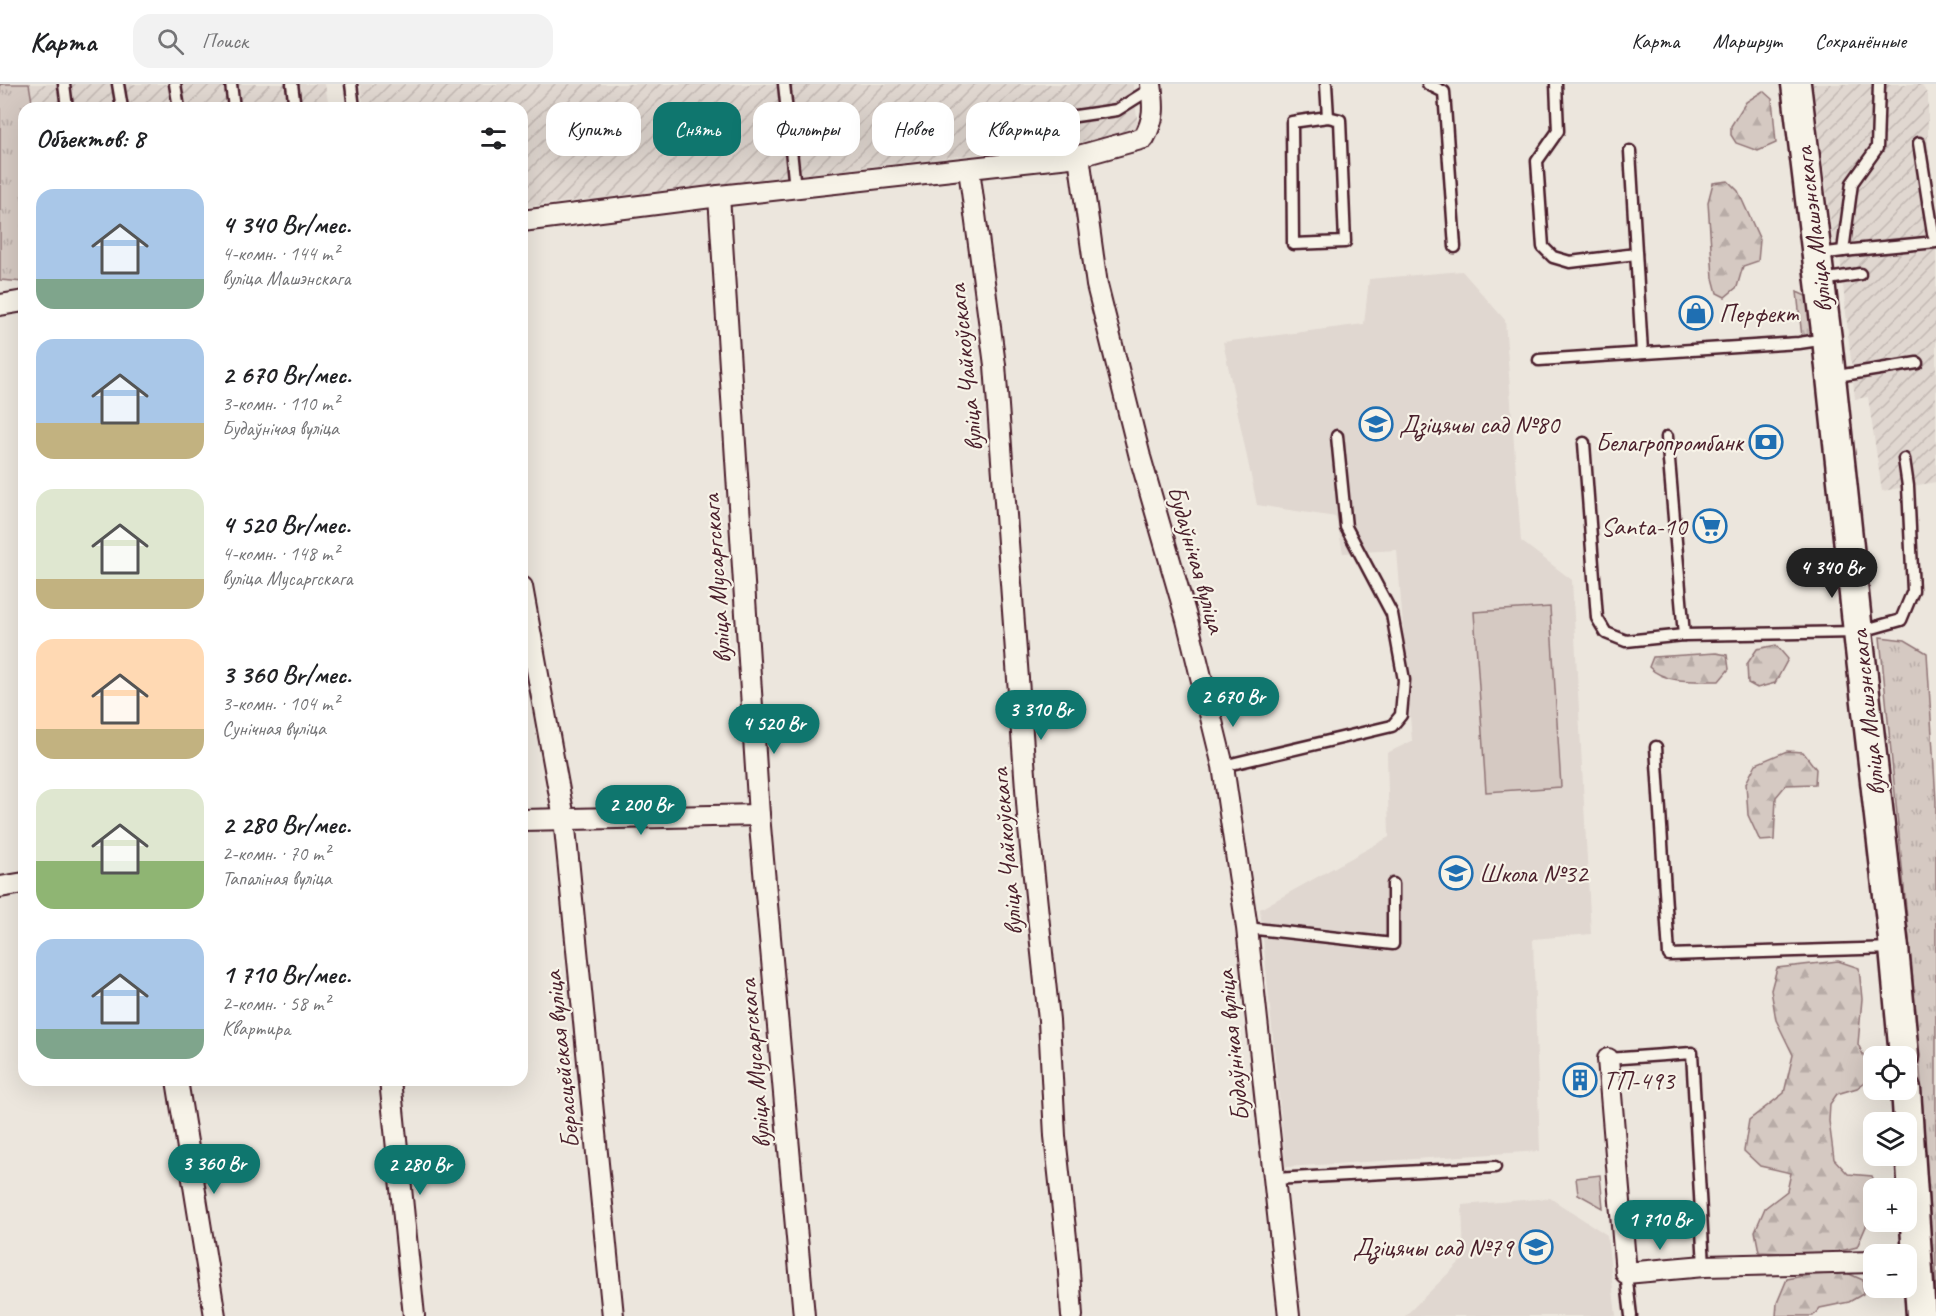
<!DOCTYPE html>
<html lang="ru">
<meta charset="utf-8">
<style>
:root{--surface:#fff;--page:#f2f2f2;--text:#202124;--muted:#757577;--line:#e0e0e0;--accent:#0f766e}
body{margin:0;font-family:Caveat,sans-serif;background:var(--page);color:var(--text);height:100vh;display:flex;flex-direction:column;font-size:22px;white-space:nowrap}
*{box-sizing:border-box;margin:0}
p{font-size:20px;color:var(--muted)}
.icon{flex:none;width:33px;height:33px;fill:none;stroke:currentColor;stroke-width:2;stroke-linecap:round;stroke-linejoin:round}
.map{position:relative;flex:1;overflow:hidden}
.sheet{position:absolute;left:18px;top:18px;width:510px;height:984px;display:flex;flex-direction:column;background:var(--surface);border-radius:18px;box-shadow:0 6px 24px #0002}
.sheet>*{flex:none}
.top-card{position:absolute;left:546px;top:18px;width:570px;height:54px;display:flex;gap:12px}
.controls{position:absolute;left:1863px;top:962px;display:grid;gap:12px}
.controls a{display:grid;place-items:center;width:54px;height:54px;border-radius:12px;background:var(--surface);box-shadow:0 6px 24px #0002;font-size:30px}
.price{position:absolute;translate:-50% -51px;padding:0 14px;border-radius:21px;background:var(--accent);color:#fff;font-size:20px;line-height:39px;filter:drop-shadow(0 2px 3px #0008)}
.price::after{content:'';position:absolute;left:50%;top:36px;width:18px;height:14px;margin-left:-9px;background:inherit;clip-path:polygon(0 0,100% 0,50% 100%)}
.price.on{background:#222;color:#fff}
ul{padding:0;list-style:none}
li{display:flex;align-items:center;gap:18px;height:150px;padding:0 18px}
li span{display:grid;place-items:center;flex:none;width:168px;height:120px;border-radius:18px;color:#555}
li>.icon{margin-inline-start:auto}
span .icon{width:72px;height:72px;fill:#fffc;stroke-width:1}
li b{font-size:26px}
h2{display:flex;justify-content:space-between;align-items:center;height:72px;padding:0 18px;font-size:26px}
.pill{padding:0 21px;border-radius:18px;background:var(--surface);box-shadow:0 6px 24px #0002;font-size:21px;line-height:54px}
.pill.on{background:var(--accent);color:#fff}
header{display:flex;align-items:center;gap:36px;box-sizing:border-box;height:84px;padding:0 30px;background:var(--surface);border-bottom:2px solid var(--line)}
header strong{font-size:28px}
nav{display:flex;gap:33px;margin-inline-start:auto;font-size:21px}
.search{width:420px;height:54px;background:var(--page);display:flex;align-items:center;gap:15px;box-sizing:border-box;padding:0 21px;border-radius:18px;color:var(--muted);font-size:22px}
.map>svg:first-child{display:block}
.built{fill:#e0d7d0}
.industrial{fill:url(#industrial-furrows)}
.grass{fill:url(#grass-tufts);stroke:#907476;stroke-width:1.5}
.forest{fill:url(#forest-firs);stroke:#907476;stroke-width:1.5}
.green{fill:#d5c9c2;stroke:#907476;stroke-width:1.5}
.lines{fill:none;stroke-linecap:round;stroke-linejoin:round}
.service-casing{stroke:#4a1f2b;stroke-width:15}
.minor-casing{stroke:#4a1f2b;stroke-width:24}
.secondary-casing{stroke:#4a1f2b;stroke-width:33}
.service{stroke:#f7f3e8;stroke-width:10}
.minor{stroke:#f7f3e8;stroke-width:20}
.secondary{stroke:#f7f3e8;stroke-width:28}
.labels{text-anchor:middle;stroke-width:4.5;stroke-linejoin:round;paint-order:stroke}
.street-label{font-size:26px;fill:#4a1f2b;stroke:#f7f3e8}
.poi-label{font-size:26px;fill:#4a1f2b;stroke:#f7f3e8;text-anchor:start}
</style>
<header>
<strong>Карта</strong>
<div class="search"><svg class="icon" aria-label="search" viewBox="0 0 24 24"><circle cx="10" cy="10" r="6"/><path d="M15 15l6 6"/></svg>Поиск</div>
<nav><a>Карта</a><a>Маршрут</a><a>Сохранённые</a></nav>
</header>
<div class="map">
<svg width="1936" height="1232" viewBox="0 0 1936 1232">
<defs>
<pattern id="industrial-furrows" width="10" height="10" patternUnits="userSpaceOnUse" patternTransform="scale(1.5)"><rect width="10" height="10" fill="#e0d7d0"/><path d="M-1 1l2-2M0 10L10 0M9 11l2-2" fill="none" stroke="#c2b8b3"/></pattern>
<pattern id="grass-tufts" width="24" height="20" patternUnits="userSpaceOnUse" patternTransform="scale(1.5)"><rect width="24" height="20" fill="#d5c9c2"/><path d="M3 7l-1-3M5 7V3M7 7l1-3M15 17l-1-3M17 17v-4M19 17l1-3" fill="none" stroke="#b8aca7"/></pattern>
<pattern id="forest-firs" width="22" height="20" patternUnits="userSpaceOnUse" patternTransform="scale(1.5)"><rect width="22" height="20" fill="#d5c9c2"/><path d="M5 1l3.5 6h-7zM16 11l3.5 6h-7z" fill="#b8aca7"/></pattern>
</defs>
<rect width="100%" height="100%" fill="#ece6dd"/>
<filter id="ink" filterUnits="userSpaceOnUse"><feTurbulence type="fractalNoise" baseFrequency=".0167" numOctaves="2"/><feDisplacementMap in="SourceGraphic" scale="12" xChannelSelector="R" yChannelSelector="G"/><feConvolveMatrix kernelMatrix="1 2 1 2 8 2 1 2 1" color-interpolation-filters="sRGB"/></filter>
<g filter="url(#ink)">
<g class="built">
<polygon points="1462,187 1505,236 1521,457 1572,496 1591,850 1533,855 1540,1067 1286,1083 1260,825 1389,753 1387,669 1412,657 1397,466 1343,469 1336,433 1257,421 1223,258 1364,240 1369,195"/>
<polygon points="1550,1114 1607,1151 1616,1232 1405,1232 1464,1174 1462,1121"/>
</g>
<g class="industrial">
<polygon points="29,0 325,0 329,24 33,24"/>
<polygon points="360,0 1133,0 1139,51 522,123 522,24 364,24"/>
<polygon points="1813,0 1921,0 1928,11 1928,58 1933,149 1902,159 1833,158"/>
<polygon points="1936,164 1936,398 1882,407 1868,313 1855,315 1840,172"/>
</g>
<g class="grass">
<polygon points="0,0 29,0 33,24 24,24 24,198 0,196"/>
<polygon points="1797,208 1808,213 1813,246 1806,254 1802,253"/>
<polygon points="1880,553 1905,556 1927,569 1936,717 1936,1218 1916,928"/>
</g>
<g class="forest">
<polygon points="1763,7 1772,15 1776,59 1758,67 1736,59 1731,51 1731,42 1746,18"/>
<polygon points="1728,97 1738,107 1760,156 1758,177 1743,182 1737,203 1725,213 1717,209 1713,194 1708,118 1713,99"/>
<polygon points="1776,561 1788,575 1775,599 1757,604 1748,599 1747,580 1757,565"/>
<path d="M1716,569L1727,571L1729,585L1719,597C1697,597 1665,600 1649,583L1653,573Z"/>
<polygon points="1787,667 1803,668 1816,685 1815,700 1786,701 1776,713 1774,756 1760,757 1748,731 1746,699 1756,680"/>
<polygon points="1838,877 1859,884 1862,915 1858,960 1866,977 1869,995 1857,1004 1837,1010 1830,1020 1829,1037 1834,1075 1848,1090 1872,1092 1877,1104 1874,1104 1873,1126 1857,1163 1824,1171 1759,1168 1755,1147 1765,1124 1787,1107 1791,1089 1760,1082 1744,1067 1749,1036 1784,1009 1793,971 1776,936 1771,906 1777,884"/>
<polygon points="1847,1189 1863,1196 1863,1210 1849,1218 1820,1224 1813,1232 1776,1232 1777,1219 1787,1195 1809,1191"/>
</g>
<g class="green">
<polygon points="1550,523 1561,703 1486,708 1474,528"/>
<polygon points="1600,1091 1603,1124 1578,1110 1576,1094"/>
</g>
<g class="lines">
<g class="service-casing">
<g id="service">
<polyline points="64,0 67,24"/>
<polyline points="118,0 122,24"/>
<polyline points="175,0 179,24"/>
<polyline points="231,0 234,24"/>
<polyline points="292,0 295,24"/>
<polyline points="351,0 354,24"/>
<polyline points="784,0 795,104"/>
<polyline points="1326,0 1328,33"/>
<polyline points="1428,0 1444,8 1455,163"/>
<polyline points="1556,0 1558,47 1537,77 1543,163 1553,173 1570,178 1636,170"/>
<polygon points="1328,33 1340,36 1345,158 1293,160 1292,38"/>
<polyline points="1021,40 1117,26 1152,4"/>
<polyline points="1919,59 1933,149 1936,156"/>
<polyline points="1630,67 1642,268"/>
<polyline points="1843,167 1936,158"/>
<polyline points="1819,170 1843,167 1852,99 1877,64 1879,0"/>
<polyline points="1822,196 1860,190"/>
<polyline points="1539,276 1799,259 1826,255"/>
<polyline points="1831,293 1917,279"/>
<polyline points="1667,353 1684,551"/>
<polyline points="1584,359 1597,534 1606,549 1626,557 1684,551 1858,548 1901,536 1913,507 1908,402 1904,375"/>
<polyline points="1656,663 1669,871 1894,864"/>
<polyline points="1223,682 1392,642 1401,631 1404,596 1392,530 1346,443 1337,352"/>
<polyline points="1247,844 1393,860 1393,800"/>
<polyline points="1608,975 1692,969 1704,1182"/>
<polyline points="1274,1095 1495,1083"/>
<polyline points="1626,1189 1631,1232"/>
</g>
</g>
<g class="minor-casing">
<g id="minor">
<polyline points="1079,72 1097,201 1140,373 1187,536 1223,682 1247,844 1289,1232"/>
<polyline points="969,85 995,281 1029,745 1049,936 1055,1052 1068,1173 1072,1232"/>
<polyline points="719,112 759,731 804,1232"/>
<path d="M522,137L719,112L1079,72L1144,54C1155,34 1154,23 1151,0"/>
<polyline points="0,221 24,217"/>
<polyline points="522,503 564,734 613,1232"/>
<polyline points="522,736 759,731"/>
<polyline points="0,803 24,799"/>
<polyline points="1608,975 1626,1189 1704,1182 1874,1178"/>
<polyline points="177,996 215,1232"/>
<polyline points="390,996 414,1232"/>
</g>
</g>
<g class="secondary-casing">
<g id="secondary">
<polyline points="1796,0 1827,255 1858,548 1894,864 1904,972"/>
<polyline points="1906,1005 1921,1232"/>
</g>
</g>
<use href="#service" class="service"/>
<use href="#minor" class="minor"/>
<use href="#secondary" class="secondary"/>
</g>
</g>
<defs>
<g id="shop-ring" transform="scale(1.725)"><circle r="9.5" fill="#f7f3e8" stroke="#1f6fb2" stroke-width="1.5"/><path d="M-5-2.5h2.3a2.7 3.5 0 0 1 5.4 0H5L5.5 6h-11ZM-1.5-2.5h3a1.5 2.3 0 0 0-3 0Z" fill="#1f6fb2"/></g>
<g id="school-ring" transform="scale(1.725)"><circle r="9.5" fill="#f7f3e8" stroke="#1f6fb2" stroke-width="1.5"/><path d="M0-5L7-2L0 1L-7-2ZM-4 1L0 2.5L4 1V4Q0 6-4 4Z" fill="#1f6fb2"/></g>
<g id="bank-ring" transform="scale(1.725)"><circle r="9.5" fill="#f7f3e8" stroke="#1f6fb2" stroke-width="1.5"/><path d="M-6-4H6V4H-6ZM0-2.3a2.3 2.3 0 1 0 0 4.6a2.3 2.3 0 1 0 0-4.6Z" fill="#1f6fb2"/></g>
<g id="supermarket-ring" transform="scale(1.725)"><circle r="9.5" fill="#f7f3e8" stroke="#1f6fb2" stroke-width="1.5"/><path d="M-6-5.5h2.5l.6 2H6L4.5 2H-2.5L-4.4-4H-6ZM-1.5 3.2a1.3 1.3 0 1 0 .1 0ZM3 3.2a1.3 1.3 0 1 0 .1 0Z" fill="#1f6fb2"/></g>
<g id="building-ring" transform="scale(1.725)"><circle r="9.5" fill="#f7f3e8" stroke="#1f6fb2" stroke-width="1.5"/><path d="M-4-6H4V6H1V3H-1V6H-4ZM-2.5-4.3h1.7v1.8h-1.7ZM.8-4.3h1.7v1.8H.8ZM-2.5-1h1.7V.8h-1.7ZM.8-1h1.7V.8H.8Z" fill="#1f6fb2"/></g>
</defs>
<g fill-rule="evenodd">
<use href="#shop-ring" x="1696" y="229"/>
<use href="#school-ring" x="1376" y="340"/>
<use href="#bank-ring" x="1766" y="358"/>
<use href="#supermarket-ring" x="1710" y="442"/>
<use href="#school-ring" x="1456" y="789"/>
<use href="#building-ring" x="1580" y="996"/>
<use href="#school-ring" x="1536" y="1163"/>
</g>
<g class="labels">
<g class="street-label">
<text transform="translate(1813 146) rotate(-97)" y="9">вуліца Машэнскага</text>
<text transform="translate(965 284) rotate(-96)" y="9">вуліца Чайкоўскага</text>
<text transform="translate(1197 475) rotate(74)" y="9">Будаўнічая вуліца</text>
<text transform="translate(716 495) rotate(-94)" y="9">вуліца Мусаргскага</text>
<text transform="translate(1867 629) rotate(-96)" y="9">вуліца Машэнскага</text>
<text transform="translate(1006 768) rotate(-95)" y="9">вуліца Чайкоўскага</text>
<text transform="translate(1232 962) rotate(-96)" y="9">Будаўнічая вуліца</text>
<text transform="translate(561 976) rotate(-96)" y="9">Берасцейская вуліца</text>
<text transform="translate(754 980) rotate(-95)" y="9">вуліца Мусаргскага</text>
</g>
<g class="poi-label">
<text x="1719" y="238">Перфект</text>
<text x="1399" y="349">Дзіцячы сад №80</text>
<text x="1743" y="367" text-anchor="end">Белагропромбанк</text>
<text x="1687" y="451" text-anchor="end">Santa-10</text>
<text x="1479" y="798">Школа №32</text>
<text x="1603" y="1005">ТП-493</text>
<text x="1513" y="1172" text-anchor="end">Дзіцячы сад №79</text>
</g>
</g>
</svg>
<div class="controls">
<a><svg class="icon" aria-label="locate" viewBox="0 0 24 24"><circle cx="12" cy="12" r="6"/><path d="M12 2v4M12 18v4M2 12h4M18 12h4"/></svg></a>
<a><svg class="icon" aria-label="layers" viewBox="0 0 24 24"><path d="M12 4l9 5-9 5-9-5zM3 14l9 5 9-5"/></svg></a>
<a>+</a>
<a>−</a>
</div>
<b class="price on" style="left:1832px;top:515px">4 340 Br</b>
<b class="price" style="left:1233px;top:644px">2 670 Br</b>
<b class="price" style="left:1041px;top:657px">3 310 Br</b>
<b class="price" style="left:774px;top:671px">4 520 Br</b>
<b class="price" style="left:641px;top:752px">2 200 Br</b>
<b class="price" style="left:214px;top:1111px">3 360 Br</b>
<b class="price" style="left:420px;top:1112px">2 280 Br</b>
<b class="price" style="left:1660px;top:1167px">1 710 Br</b>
<div class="top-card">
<a class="pill">Купить</a>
<a class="pill on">Снять</a>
<a class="pill">Фильтры</a>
<a class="pill">Новое</a>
<a class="pill">Квартира</a>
</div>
<section class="sheet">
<h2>Объектов: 8<svg class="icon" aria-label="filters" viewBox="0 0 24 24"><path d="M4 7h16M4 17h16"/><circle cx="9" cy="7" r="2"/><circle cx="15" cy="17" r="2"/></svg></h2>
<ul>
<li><span style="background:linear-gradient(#a9c7e8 75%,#7fa58c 0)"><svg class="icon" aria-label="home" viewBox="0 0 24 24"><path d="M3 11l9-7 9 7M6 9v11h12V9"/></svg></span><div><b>4 340 Br/мес.</b><p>4-комн. · 144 m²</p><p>вуліца Машэнскага</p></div></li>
<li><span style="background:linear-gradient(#a9c7e8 70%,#c2b280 0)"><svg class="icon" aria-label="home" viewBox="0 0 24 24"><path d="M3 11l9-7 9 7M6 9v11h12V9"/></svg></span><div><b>2 670 Br/мес.</b><p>3-комн. · 110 m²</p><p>Будаўнічая вуліца</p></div></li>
<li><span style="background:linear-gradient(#dfe7d0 75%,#c2b280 0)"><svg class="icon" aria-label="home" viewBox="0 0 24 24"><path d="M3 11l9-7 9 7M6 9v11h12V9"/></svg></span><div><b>4 520 Br/мес.</b><p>4-комн. · 148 m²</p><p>вуліца Мусаргскага</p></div></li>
<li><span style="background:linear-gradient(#ffd9b3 75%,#c2b280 0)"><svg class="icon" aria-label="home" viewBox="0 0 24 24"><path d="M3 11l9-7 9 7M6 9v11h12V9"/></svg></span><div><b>3 360 Br/мес.</b><p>3-комн. · 104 m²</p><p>Сунічная вуліца</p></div></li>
<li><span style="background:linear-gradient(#dfe7d0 60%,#8fb573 0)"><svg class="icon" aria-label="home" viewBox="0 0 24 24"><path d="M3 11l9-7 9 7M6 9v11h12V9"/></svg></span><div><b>2 280 Br/мес.</b><p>2-комн. · 70 m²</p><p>Тапаліная вуліца</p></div></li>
<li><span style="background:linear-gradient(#a9c7e8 75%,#7fa58c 0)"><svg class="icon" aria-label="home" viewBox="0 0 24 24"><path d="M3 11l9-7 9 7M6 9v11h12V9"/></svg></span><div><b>1 710 Br/мес.</b><p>2-комн. · 58 m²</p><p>Квартира</p></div></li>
</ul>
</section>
</div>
